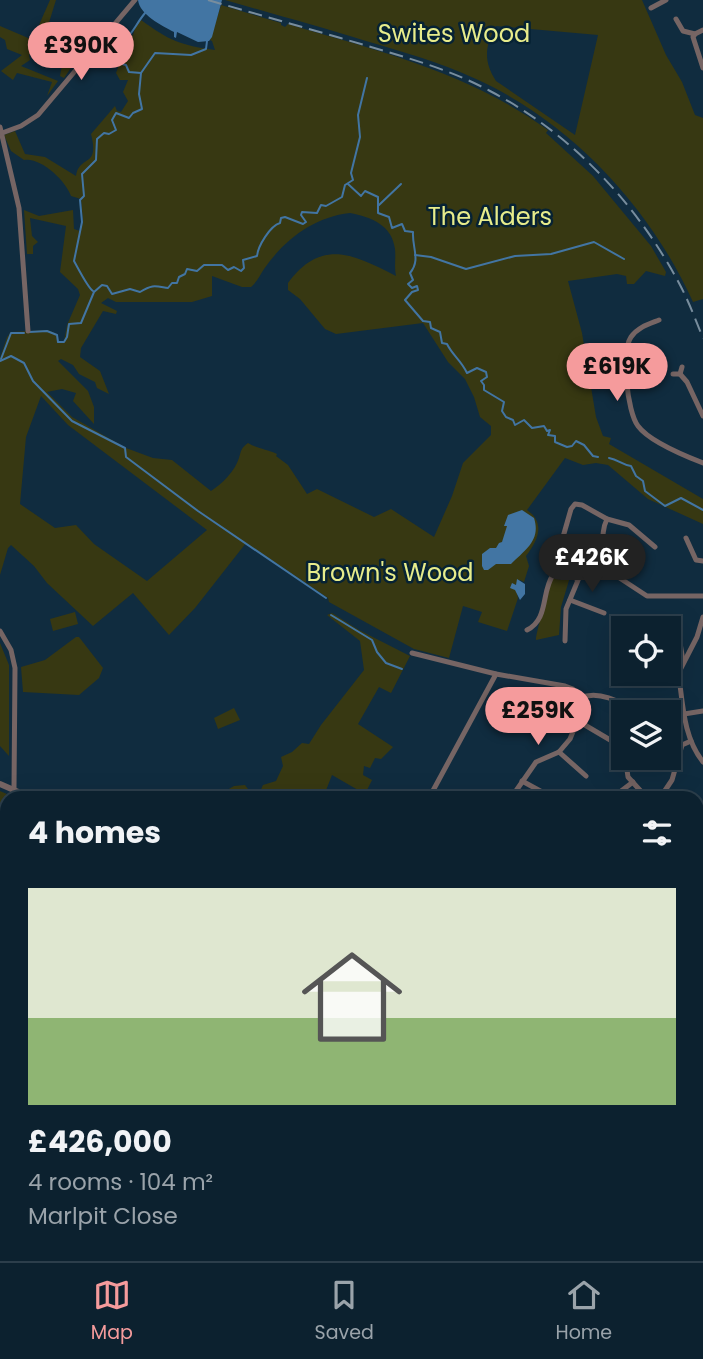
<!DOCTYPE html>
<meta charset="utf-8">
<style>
:root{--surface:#0c212f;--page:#152937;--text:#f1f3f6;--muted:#9aa3aa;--line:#2c3e4b;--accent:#f59b9c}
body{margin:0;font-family:Poppins,sans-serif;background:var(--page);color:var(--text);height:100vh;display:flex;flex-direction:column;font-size:26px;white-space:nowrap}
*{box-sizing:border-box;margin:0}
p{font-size:23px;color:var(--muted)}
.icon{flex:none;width:38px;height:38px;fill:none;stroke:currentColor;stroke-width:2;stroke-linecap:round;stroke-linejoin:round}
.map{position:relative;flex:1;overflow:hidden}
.panel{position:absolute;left:0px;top:791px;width:704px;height:471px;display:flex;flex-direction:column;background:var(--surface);border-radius:21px 21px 0 0;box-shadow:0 7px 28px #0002,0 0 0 2px var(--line)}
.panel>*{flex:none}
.tools{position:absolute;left:611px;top:616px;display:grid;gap:14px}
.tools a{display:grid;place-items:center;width:70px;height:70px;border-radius:0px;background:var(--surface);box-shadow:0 7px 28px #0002,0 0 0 2px var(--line);font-size:35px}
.price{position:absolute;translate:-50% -60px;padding:0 16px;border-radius:24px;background:var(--accent);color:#111;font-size:23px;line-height:46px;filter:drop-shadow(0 2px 4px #0008)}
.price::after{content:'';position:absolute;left:50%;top:42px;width:21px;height:16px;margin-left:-10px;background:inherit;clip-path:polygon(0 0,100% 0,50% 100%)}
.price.active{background:#222;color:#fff}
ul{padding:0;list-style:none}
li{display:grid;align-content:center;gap:14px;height:371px;padding:0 28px}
li span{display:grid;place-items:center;height:217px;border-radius:0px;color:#555}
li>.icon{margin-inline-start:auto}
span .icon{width:126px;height:126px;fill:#fffc;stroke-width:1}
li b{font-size:30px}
h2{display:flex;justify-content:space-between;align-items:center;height:84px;padding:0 28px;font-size:30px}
.tabs{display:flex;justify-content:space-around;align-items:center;height:98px;border-top:2px solid var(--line);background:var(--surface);font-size:19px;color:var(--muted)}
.tabs a{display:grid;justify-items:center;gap:4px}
.tabs .active{color:var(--accent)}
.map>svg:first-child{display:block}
.green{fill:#373812;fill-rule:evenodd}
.water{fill:#4275a3}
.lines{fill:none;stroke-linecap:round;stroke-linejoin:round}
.stream{stroke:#4275a3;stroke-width:2}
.minor{stroke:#766564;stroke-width:5}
.tertiary{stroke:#766564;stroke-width:6}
.rail{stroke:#788d9d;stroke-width:2;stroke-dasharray:14 7;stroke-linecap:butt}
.labels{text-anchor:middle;stroke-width:5;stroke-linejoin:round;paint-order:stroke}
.park-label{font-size:24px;fill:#e7ec8b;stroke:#062234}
</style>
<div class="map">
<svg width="703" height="1261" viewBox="0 0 703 1261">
<rect width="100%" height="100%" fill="#102c3f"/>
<g class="green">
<polygon points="50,0 56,0 47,29 39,25"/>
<path d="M225,0H642L666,55L682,82L695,115L703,118V299L693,302C650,207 571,122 476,79C440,62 403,52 366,41C317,26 273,14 225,0ZM496,26L598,35L575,135L496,81C483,61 485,46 496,26Z"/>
<path d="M221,5L281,23V25L285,27L288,24C382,52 467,72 548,130L546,133L593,176L651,246L666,272L665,276L646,271L634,284H627L626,276L617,274L568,281L582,333L596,417L603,436L611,438L609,444L703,499V524L648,499L608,465L596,463L583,465L565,458L527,510C546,523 538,540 526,556L529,566L524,582L520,580L515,585L518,598L507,631L478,622L482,612L463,606L449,658L414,649L329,602L328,598L246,543L195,608L169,635L133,593L93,626L47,583L34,566L11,545L8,548L0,575V358L7,337L11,332L48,330L57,334L58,341H64L67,325L80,295L78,289L60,272L66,226L30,218L32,236L38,242L33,246V254H27L24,210L39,216L73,210L74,229L80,231L83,222L81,199L71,196C66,181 41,157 24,160L11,151L4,135L15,131L25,154L45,157L76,176C79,154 100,169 91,134L115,106L117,111L121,112L128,101L123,92L128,80H120L116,73L125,48L124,42L133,35L136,25L141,20C170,41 180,45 215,50L212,41L210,40ZM350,213C371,217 392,225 395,249C396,258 394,267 396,276C355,255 322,237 288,283V290L300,299L325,329L336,334L423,323L448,362L465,379L474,397L480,417L491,426V435L463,463L452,496L434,537L391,509L374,517L317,489L307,494L288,465L276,456L277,454C266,449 258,449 248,443C241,448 241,451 239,458C235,471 222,484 211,491L172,460L153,458L126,448L72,417L47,392L62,389L76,393L73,401L94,424V407L88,391L58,361L61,359L73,365L79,374L95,382L97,388L109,394L100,371L80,357L81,348L103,311L116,314L117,311L101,303L108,298L116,302H192L212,296V276L242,287H251C257,282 260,275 264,269C285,239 314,217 350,213ZM41,396L68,425L207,530L147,581L94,544L76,525L55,528L20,504L26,437Z"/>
<polygon points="0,26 40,43 29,55 30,60 21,66 58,81 47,96 52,82 17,73 13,80 1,71 22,55 7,49 5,40 0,37"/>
<polygon points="87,47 86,54 82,58 75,57 75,62 64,78 60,76 62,65 51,56 56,51 66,58"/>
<path d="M558,575L570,577L561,607L559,635L536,640C535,635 549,590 552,579Z"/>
<polygon points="75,612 78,624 53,631 50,619"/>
<polygon points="332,613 359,630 410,656 391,693 379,687 358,724 393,747 381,759 375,758 370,768 364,766 363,775 372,780 365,794 332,775 323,798 321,793 315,798 227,798 222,793 234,786 245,785 251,793 258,796 263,785 276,781 283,766 281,757 292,752 302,743 309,744 321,725 364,670 360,641 327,615"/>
<polygon points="76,637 79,637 103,668 99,678 79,695 23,692 21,667 45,660"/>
<polygon points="0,643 9,665 9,756 0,746"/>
<polygon points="234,708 240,720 218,729 214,718"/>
<polygon points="0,791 16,798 7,798 7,1255 192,1255 191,1261 0,1261"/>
<polygon points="696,994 703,995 703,1133 696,1128"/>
<polygon points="402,1255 457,1255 454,1261 401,1261"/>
</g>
<g class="water">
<path d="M138,0H222L212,37L209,41L198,42L177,32L176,38L174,37V32C161,25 140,15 138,0Z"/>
<path d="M522,510L534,518C541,540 526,549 511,564H496L488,570H484L482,566V554L490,548H496L499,543L502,542L507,526H504L508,515Z"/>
<polygon points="517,579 525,584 525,594 520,600 515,590 510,588 512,583 516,585"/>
</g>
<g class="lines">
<g class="stream">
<path d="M141,73L129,72L126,65L118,63L123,48V42C133,33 136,24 145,13"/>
<path d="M348,184L361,196L365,191L378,197V213L389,217L392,228L402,224L405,231L413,232C412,248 421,260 410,273L413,280L408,284L412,288L417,286L418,290L412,292L405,300L423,321L430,322L431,328L440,332L442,343L447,344C453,356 461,360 467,373L477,368L486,372L487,377L481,381L484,385V390L504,402L502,411L506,417L513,420L515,425L524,420L532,428L544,426L547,431L550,430L548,435L555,436V442L567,447L572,446L576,441L584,445L593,456L598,457"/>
<polyline points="379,205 401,184"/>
<polyline points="415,255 431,257 466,269 515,256 551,254 594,242 624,259"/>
<path d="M93,291C88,288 78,268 74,261L82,222L80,200L84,196L82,174L96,160L97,139L104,133L109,134L116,130L112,120L116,113L129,118L133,113L142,109L139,94L141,73L155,53L191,55L206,49L207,41"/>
<path d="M29,332L47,331L57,335L58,342H64L67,337L69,324L81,323L94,292L102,285L107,286L112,294L130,289L140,292C153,284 155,286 168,288L172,283H177L179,277L185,274L187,269L197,271L204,265H222L228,270L234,267L241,271L244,268L243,260L257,256C258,246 270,226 280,223L281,218L285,217L303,224L306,222L301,215L302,212L317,213L321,205L326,206L342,197L345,185L353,180L351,173L360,137L358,115L367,78"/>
<polyline points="1,359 11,333 24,333"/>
<polyline points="0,361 11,356 24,363 33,381 72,421 125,448 126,457 198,511 326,598"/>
<path d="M609,458C619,460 622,465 631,466L636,476L643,481L645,491L665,506L681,498L703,510"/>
<polyline points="331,615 372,640 377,652 386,663 402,669"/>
<polyline points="404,1261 405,1255"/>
</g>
<g class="minor">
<polyline points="651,8 666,0"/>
<polyline points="676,19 683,31 695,34"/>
<polyline points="703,30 695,34 693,37 703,68"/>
<polyline points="0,127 19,208 28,331"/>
<polyline points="2,133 21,126 38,115 135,0"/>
<path d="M659,320C649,324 638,327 631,337C621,351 627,412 638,426C649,441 685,456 703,463"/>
<polyline points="673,374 680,374 682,367"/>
<polyline points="680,374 687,382 703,416"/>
<polyline points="686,538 696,560 703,561"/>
<polyline points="552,556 563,537 571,509 575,504 582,505 607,519 629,525 655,547"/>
<path d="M601,569C606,552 599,535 607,519"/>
<polyline points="570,600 604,613"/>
<path d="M703,617L697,637L680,670L679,677C683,707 684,738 703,762"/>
<path d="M527,630C549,619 541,592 553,575L561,573L578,579"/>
<polyline points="0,631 11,650 15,668 14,788"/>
<polyline points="565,641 566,609 581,573 590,568 601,569 615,575 647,596 703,596"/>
<polyline points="680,643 683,661"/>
<polyline points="616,651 623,654"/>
<polyline points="412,653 496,674 565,686 573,689 580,698"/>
<polyline points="668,673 679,677"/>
<path d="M580,698C598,690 620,701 635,712"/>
<polyline points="684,714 703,711"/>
<polyline points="578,721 617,744"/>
<polyline points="559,752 586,776"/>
<polyline points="615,758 627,770 628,777 647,798"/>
<polyline points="522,781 544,793 545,798"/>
<polyline points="429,798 496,674"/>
<polyline points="511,798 536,762 559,752 570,739 581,712 580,698"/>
<polyline points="612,798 633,782"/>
<polyline points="660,798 672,780 682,745 691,741"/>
<polyline points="696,821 703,814"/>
<polyline points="696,988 703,989"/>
<polyline points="696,1135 703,1138"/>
<polyline points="696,1220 703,1225"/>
<polyline points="490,1255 491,1261"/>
<polyline points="662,1255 671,1261"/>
<polyline points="521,1261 522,1255"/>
<polyline points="601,1261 605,1255"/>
</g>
<g class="tertiary">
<polyline points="0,784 32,798"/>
<polyline points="696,890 703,890"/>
</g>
<path class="rail" d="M208,0C263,16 317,31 371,47C412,59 453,71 490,91C571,133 638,205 680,285C689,302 696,321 703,338"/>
</g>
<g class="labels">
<g class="park-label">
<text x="454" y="42">Swites Wood</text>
<text x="490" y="225">The Alders</text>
<text x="390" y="581">Brown's Wood</text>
</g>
</g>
</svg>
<div class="tools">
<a><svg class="icon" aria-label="locate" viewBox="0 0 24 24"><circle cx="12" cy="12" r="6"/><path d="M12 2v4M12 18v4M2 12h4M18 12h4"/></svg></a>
<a><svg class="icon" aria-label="layers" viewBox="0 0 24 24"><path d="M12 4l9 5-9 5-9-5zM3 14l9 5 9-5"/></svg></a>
</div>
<b class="price" style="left:81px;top:82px">£390K</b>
<b class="price" style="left:617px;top:403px">£619K</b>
<b class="price active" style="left:592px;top:594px">£426K</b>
<b class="price" style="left:538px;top:747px">£259K</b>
<section class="panel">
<h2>4 homes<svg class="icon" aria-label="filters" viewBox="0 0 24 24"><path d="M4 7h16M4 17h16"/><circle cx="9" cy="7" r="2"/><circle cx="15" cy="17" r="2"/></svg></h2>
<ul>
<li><span style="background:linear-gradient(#dfe7d0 60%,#8fb573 0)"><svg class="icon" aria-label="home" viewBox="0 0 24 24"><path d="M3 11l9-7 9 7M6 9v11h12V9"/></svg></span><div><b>£426,000</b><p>4 rooms · 104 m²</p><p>Marlpit Close</p></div></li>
</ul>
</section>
</div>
<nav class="tabs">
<a class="active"><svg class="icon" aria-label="map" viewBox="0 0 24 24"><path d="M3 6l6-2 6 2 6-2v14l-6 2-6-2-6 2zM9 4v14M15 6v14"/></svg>Map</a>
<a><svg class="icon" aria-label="saved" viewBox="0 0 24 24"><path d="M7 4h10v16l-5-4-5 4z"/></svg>Saved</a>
<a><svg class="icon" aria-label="home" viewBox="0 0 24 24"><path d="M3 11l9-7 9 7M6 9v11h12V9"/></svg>Home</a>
</nav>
